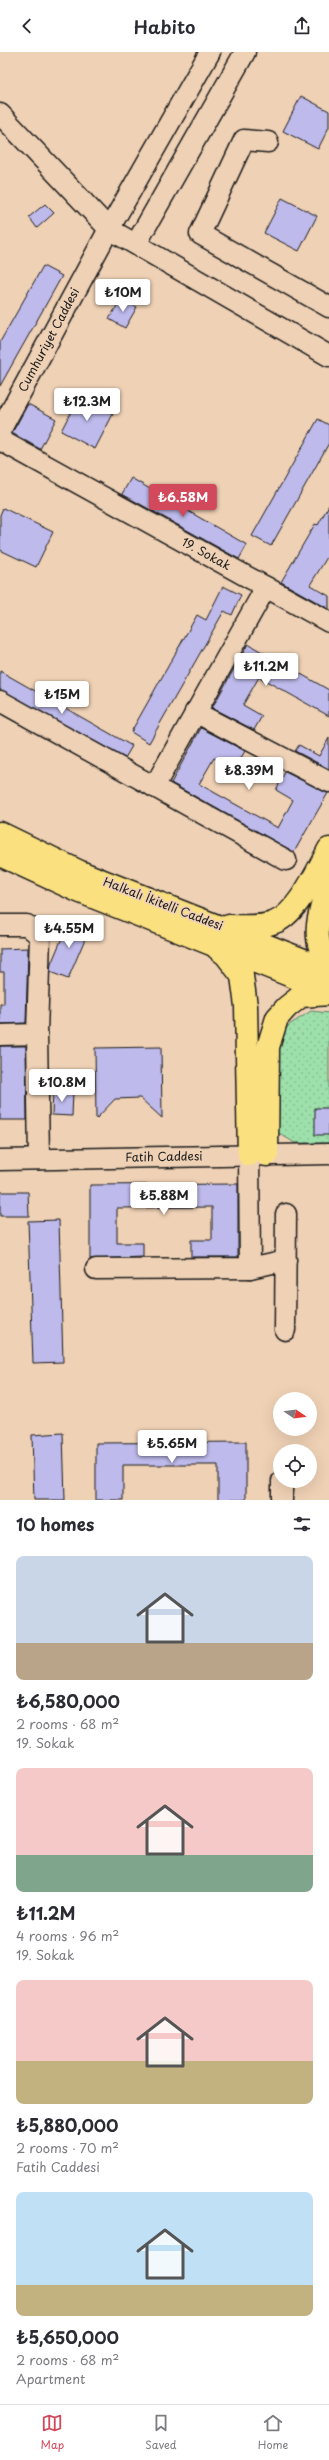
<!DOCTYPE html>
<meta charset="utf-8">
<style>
:root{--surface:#fff;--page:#f2f2f3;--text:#2b2b33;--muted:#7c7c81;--line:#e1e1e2;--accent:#d1495b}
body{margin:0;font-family:"Playpen Sans",sans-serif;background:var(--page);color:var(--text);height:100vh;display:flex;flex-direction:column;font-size:15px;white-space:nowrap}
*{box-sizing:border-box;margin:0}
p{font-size:13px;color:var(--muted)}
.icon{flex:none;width:22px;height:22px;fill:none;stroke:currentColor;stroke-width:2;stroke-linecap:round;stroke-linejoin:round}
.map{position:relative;height:1448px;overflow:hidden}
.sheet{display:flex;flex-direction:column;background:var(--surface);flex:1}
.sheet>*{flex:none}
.needle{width:26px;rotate:103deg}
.fabs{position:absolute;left:273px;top:1340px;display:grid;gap:8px}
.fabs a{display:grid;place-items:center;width:44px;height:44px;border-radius:50%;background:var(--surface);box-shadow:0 4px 16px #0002;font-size:20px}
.price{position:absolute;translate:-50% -34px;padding:0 9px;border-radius:4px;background:#fff;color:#222;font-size:13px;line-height:26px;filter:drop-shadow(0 1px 2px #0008)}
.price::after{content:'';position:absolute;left:50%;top:24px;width:12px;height:9px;margin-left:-6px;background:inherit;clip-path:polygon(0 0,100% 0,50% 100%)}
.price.active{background:var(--accent);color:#fff}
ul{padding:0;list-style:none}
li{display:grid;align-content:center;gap:8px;height:212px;padding:0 16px}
li span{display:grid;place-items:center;height:124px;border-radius:8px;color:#555}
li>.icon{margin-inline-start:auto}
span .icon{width:72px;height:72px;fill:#fffc;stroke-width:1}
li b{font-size:17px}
h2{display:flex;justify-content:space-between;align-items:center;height:48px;padding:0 16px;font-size:17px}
header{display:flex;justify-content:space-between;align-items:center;height:52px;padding:0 16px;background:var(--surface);font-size:18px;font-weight:600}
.tab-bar{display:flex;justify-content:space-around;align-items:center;height:56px;border-top:1px solid var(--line);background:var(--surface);font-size:11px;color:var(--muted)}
.tab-bar a{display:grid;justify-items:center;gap:2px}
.tab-bar .active{color:var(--accent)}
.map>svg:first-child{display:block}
.grass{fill:url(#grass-dots);stroke:#5c7e64}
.building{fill:#bebaec;stroke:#1c1c1c}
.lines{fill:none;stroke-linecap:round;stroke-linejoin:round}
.minor-casing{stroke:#1c1c1c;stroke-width:23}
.major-casing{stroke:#1c1c1c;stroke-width:25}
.minor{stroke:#efd1b5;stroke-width:20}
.major{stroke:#fbe080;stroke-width:22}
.labels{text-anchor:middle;stroke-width:3.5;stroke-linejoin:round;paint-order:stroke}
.street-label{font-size:12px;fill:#1c1c1c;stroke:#efd1b5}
</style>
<header><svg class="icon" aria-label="back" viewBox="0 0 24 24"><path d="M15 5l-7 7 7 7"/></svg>Habito<svg class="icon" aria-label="share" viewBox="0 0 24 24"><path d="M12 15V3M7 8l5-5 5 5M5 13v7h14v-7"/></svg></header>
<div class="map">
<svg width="329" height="1448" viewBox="0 0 329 1448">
<defs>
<pattern id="grass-dots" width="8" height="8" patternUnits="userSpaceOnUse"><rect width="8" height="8" fill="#9de0ab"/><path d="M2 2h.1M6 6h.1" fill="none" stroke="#87c093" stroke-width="1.8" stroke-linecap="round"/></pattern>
</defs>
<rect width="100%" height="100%" fill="#efd1b5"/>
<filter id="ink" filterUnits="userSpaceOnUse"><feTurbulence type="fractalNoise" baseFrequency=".025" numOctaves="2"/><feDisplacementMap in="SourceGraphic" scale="8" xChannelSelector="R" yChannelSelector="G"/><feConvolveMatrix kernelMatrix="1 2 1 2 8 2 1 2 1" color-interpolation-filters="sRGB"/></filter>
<g filter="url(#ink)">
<polygon class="grass" points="311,959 329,961 329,1091 295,1091 275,1079 279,986 289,973"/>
<g class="building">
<polygon points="301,44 329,59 329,75 318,97 283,79"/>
<polygon points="282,146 317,164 299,199 264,181"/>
<polygon points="45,152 54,161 37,176 29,165"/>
<polygon points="43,214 62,224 0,334 0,290"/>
<polygon points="121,247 137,255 125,276 109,267"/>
<polygon points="79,344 113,362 95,397 61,379"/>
<polygon points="28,352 56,367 40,397 12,381"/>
<polygon points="318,367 329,373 329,391 271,494 252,484"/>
<polygon points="131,426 247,493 239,507 122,442"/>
<polygon points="329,453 329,502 310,533 329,544 329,557 281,530 315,472 318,473"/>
<polygon points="3,456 53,480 36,515 0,498 0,463"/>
<polygon points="223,534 241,543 232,563 224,559 149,691 131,680 197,563 206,568"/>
<polygon points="248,592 329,638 329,664 259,625 243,653 262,664 254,678 212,656"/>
<polygon points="0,619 132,694 125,706 0,638"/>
<polygon points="201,676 245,699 234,718 214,706 199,732 278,776 293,748 276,738 285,720 328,741 294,800 171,731"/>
<polygon points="329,686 329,717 295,699 299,693 319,704"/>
<polygon points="70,867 90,875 68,927 50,920 51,912"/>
<polygon points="28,896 26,971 0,972 0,952 4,952 4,920 0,920 0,897"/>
<polygon points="0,994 26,994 27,1068 0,1068"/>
<polygon points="161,995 162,1066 140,1046 115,1047 96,1067 95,996"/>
<polygon points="53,1038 73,1039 72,1064 52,1063"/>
<rect x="315" y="1056" width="14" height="27"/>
<polygon points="238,1132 238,1205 191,1205 191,1188 212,1188 212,1155 117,1156 117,1191 143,1191 143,1205 90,1207 90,1133"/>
<polygon points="0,1140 28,1140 29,1164 0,1164"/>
<polygon points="59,1168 63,1310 33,1311 28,1169"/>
<polygon points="63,1381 65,1448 34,1448 32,1383"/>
<polygon points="246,1390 246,1448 218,1448 218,1413 123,1413 123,1448 96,1448 96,1391"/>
</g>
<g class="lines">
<g class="minor-casing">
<g id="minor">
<polyline points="0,62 109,177 329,304"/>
<polyline points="268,90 244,88 200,182 329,255"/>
<polyline points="136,192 245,0"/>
<polyline points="0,379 109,177 210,0"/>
<polyline points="0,388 329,570"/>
<polyline points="0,649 286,808"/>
<polyline points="195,660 329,730"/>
<polyline points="154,735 266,535"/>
<polyline points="0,873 27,873 40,884 37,982 39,1107"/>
<polyline points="0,983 37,982"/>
<polyline points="249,1103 250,1216"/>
<polyline points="0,1108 329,1102"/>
<polyline points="96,1217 250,1216 286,1208"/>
<polyline points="285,1278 286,1162"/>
<polyline points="282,1429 282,1448"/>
</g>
</g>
<g class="major-casing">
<g id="major">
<polyline points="0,781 80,820 329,918"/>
<polyline points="0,803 78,839 329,939"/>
<path d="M329,830C321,857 308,887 329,911"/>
<path d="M229,874C244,874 261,876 275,870C296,863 319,817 329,797"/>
<polyline points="217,896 226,903 242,924 246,954 249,1103"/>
<polyline points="267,1103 268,995 277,966 287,955 301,944 329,942"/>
</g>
</g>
<use href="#minor" class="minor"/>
<use href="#major" class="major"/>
</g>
</g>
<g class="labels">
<g class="street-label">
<text transform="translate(49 288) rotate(-62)" y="4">Cumhuriyet Caddesi</text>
<text transform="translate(206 502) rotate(29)" y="4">19. Sokak</text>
<text transform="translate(163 852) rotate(21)" y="4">Halkalı İkitelli Caddesi</text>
<text transform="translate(164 1105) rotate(-1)" y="4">Fatih Caddesi</text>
</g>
</g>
</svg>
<div class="fabs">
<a><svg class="needle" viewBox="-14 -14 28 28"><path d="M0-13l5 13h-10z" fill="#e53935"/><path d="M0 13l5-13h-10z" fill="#7c7c81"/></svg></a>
<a><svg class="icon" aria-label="locate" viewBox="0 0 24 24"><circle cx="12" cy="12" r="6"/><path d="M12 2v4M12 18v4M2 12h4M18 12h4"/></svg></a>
</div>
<b class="price" style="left:123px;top:261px">₺10M</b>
<b class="price" style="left:87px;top:370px">₺12.3M</b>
<b class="price active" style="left:183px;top:466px">₺6.58M</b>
<b class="price" style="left:266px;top:635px">₺11.2M</b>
<b class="price" style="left:62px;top:663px">₺15M</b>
<b class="price" style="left:249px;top:739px">₺8.39M</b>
<b class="price" style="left:69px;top:897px">₺4.55M</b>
<b class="price" style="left:62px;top:1051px">₺10.8M</b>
<b class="price" style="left:164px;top:1164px">₺5.88M</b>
<b class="price" style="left:172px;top:1412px">₺5.65M</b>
</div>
<section class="sheet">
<h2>10 homes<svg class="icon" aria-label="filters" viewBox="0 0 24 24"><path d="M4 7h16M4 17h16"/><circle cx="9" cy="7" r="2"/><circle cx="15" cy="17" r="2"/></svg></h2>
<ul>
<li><span style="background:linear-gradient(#c9d6e8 70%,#b9a48a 0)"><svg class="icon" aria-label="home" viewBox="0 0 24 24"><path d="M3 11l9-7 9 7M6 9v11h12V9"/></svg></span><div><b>₺6,580,000</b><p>2 rooms · 68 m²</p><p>19. Sokak</p></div></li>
<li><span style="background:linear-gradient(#f6c9c9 70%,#7fa58c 0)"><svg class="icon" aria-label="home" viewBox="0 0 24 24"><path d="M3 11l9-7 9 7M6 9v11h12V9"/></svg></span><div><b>₺11.2M</b><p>4 rooms · 96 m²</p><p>19. Sokak</p></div></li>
<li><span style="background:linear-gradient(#f6c9c9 65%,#c2b280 0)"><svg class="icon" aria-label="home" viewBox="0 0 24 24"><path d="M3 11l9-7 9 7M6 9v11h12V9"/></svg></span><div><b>₺5,880,000</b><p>2 rooms · 70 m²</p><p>Fatih Caddesi</p></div></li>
<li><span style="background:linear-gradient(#bfe0f5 75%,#c2b280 0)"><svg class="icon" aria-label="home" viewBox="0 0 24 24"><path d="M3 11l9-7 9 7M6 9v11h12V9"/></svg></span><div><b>₺5,650,000</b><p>2 rooms · 68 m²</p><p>Apartment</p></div></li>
</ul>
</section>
<nav class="tab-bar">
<a class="active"><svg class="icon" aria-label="map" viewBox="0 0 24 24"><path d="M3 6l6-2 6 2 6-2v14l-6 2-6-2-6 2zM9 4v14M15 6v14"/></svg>Map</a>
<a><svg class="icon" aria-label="saved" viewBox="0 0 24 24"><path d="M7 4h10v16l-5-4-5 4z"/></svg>Saved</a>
<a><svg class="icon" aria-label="home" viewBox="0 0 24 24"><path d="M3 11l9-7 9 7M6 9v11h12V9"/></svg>Home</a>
</nav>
